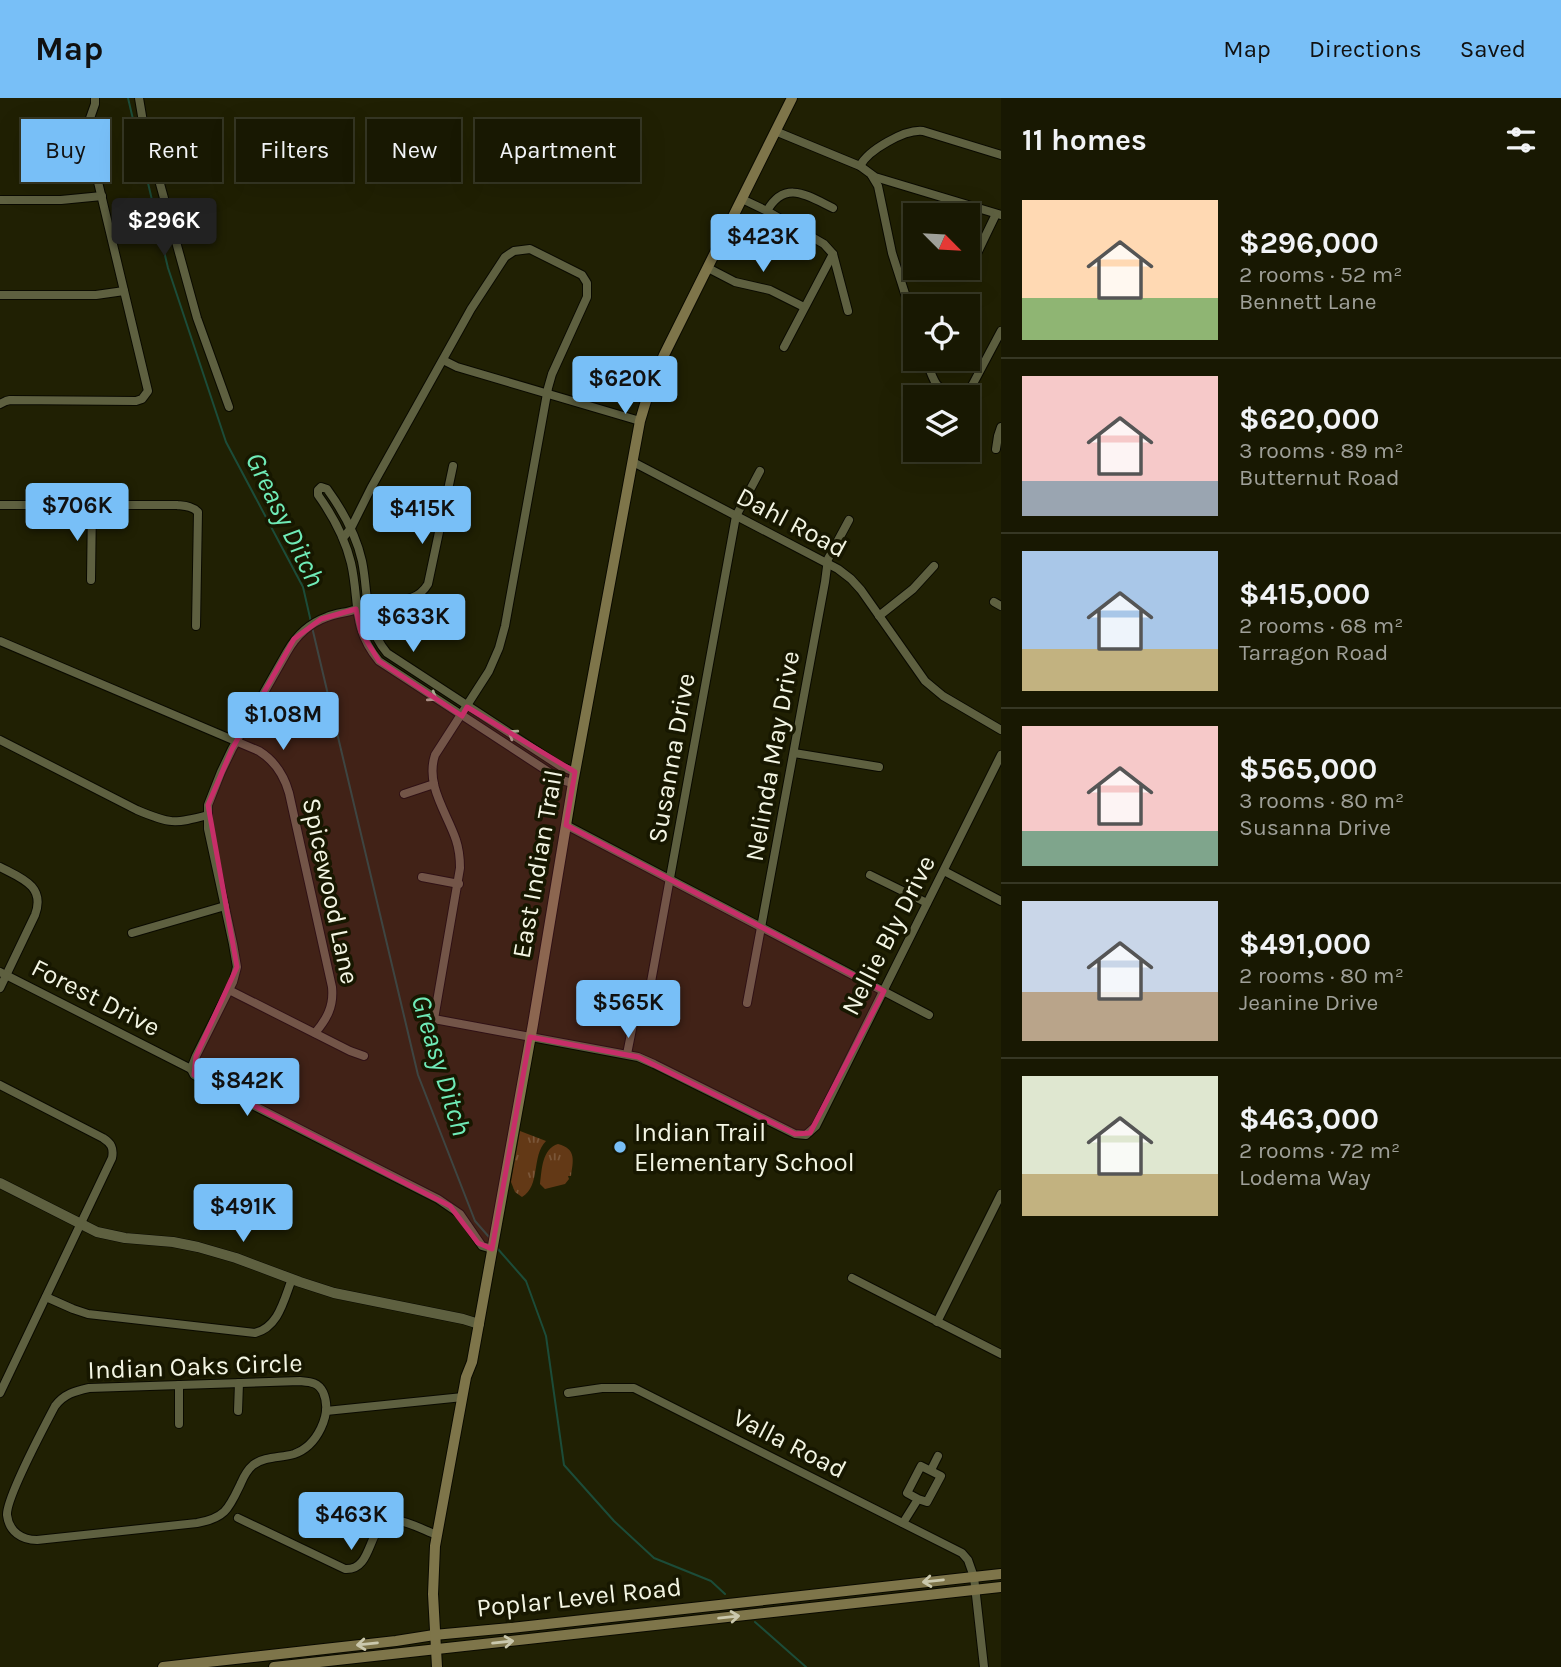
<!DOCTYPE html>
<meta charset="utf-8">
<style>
:root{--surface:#181802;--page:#252511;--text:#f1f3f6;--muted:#9fa099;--line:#363724;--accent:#78bff7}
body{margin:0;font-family:Karla,sans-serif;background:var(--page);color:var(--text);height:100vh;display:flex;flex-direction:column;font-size:26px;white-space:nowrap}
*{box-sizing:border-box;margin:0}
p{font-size:23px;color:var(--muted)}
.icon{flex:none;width:38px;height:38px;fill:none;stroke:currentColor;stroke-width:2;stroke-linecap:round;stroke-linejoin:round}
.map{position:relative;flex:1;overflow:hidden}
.side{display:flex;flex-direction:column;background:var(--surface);width:560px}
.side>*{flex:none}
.guide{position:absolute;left:21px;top:21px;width:665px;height:63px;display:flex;gap:14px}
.needle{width:46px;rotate:114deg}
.buttons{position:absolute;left:903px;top:105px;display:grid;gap:14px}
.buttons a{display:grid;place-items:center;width:77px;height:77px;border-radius:0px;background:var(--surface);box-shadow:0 7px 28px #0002,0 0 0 2px var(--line);font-size:35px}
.price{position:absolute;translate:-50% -60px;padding:0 16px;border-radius:7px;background:var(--accent);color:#111;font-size:23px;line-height:46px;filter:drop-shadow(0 2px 4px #0008)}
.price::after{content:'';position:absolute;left:50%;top:42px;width:21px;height:16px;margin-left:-10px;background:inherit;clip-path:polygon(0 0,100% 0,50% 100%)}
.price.selected{background:#222;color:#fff}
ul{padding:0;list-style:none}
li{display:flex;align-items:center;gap:21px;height:175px;padding:0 21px}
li+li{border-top:2px solid var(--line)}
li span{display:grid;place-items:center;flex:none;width:196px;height:140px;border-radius:0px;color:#555}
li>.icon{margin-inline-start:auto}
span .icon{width:84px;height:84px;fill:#fffc;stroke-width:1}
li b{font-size:30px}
h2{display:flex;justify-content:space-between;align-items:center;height:84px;padding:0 21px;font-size:30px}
.tag{padding:0 24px;border-radius:0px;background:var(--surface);box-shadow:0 7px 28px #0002,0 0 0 2px var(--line);font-size:24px;line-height:63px}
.tag.selected{background:var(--accent);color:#111}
header{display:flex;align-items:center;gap:42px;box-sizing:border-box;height:98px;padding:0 35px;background:var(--accent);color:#111}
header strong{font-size:33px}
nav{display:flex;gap:38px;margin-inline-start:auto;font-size:24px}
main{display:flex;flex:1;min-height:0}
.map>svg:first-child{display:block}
.grass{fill:url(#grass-tufts)}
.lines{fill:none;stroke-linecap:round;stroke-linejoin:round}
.stream{stroke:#1c4c39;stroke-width:2}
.minor-casing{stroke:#0a0a00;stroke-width:10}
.tertiary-casing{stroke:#0a0a00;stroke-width:11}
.secondary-casing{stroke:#0a0a00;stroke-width:12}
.minor{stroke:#5e6040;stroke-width:8}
.tertiary{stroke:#5e6040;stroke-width:10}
.secondary{stroke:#7e754a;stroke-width:10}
.oneway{stroke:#a8aa92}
.oneway2{stroke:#cac8ad}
.marked{fill:#c72e69;fill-opacity:0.2;stroke:#c72e69;stroke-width:5;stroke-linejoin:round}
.poi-dot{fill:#78bff7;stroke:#171700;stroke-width:2.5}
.labels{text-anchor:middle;stroke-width:7;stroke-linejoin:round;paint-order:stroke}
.street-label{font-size:26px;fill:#f3f5e3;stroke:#171700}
.poi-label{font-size:26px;fill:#f3f5e3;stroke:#171700;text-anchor:start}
.water-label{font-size:28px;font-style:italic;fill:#6febb7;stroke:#171700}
</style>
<header>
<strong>Map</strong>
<nav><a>Map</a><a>Directions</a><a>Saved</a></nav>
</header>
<main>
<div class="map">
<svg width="1001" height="1569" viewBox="0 0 1001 1569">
<defs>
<pattern id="grass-tufts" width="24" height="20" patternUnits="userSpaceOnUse" patternTransform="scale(1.75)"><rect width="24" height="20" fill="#633916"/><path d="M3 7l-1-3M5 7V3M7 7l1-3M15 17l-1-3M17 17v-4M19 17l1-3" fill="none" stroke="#7a5638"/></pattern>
</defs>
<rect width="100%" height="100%" fill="#202003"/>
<g class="grass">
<path d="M520,1033L546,1043C531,1058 541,1088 522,1099L515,1094L511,1084Z"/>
<path d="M558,1046C577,1051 573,1063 571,1078H568L569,1081L565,1086L545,1091L540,1086C542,1071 542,1051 558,1046Z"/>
</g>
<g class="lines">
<g class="stream">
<polyline points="128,0 168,170 226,344 303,489 311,524"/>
<polyline points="312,529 418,977 475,1123 489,1139"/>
<polyline points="497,1150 526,1183 546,1238 564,1367 614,1423 654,1460 711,1483 725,1496"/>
<polyline points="755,1524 806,1569"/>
</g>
<g class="minor-casing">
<g id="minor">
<polyline points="139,0 143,24 197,220 229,309"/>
<polyline points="775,33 860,68 875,79 1001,117"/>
<path d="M860,68C868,52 905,31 923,33L1001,57"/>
<polyline points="872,78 878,88 892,155 915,227"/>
<polyline points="742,101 767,113 824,146 833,156 848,213"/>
<polyline points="0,102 61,102 102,98"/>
<path d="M767,113C785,81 808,98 833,110"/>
<polyline points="971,168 996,116"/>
<polyline points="708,170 735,184 770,192 804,209"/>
<polyline points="0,197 96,197 124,193"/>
<polyline points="784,249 833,156"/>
<path d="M926,261C933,281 934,290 954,299"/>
<polyline points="443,262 457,269 640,323"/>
<polyline points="966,299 1001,233"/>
<polyline points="0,306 6,303 10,302 136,303 142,301 148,293 93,63 88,26 95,6 95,0"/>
<polyline points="996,351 998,338 1001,329"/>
<polyline points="633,364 838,471 851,481 861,492 925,583 943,598 1001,632"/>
<path d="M0,407H177C185,408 192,408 198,414L196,528"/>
<path d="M343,440L351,430L371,390L471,211L505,159L514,153L530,151L582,177L587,185V199L552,276L548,290L505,528L499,550L489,573L435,657C425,687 447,715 456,742C459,751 460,760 460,770L434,921L638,959L654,966L795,1036L806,1037L816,1028L1001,657"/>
<polyline points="91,482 92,407"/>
<polyline points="994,504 1001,508"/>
<polyline points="879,518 913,491 934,468"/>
<path d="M0,543L259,653C275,663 284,677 289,695L332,889C334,908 327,921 315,935"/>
<path d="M0,642L137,712C170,726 174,726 208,717"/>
<polyline points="794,655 879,669"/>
<path d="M573,685L565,683L555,678L379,563C351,529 360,504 351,465C345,440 333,418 318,397V392L321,389L327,391C343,413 356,436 362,463C369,497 363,526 387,555L560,668L575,674"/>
<polyline points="404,696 434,686"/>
<polyline points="566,727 929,917"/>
<path d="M0,769C21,780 46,788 35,817L0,890"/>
<polyline points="944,773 1001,803"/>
<polyline points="870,777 927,805"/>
<polyline points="422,779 459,786"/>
<polyline points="132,835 225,808"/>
<polyline points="0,874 191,971 194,977 203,982 438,1101 460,1116 482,1148 492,1151"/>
<polyline points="229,892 350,953 364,958"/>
<polyline points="747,905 825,484 828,461 849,422"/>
<polyline points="627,956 633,926 651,884 736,418 760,373"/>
<path d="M191,971L196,958L233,884L237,869L233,846L208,731V707L221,674L232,651L287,554C296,538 310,525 327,519C336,515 345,515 354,512C359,510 364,507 369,506C391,501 415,508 428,486L453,368"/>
<path d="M0,987L103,1040C111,1045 114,1050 112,1060L0,1295"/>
<polyline points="852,1180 1001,1256"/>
<path d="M46,1199L73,1211L88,1216L255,1235C279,1229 284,1201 292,1181"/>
<polyline points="937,1224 1001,1096"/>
<path d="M300,1283C310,1284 318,1284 323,1294C333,1316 317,1348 294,1356C281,1360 265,1358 253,1367C247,1372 244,1378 241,1385C229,1410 226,1420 197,1425L37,1442C22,1442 9,1434 7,1417C6,1400 45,1327 55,1308C64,1296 75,1293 89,1290Z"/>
<polyline points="179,1287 179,1326"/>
<polyline points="568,1295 602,1290 634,1290 962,1455 968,1462 974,1479 984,1569"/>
<polyline points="238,1313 239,1285"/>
<polyline points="326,1313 463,1299"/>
<polyline points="931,1372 938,1358"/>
<path d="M238,1420L345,1471C376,1473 366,1419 396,1422C409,1424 424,1432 437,1437"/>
<polyline points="903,1425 918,1401 907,1395 921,1368 941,1378 927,1404 918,1401"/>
</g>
</g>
<g class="tertiary-casing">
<polyline id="tertiary" points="0,1085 97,1134 125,1140 173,1144 198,1149 236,1160 300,1184 334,1195 463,1221 479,1226"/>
</g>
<g class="secondary-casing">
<g id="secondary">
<polyline points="163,1569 396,1543 434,1537 511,1530 1001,1476"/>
<polyline points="274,1569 1001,1489"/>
<polyline points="437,1569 433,1496 435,1448 466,1279 472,1264 533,926 573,685 640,323 649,293 664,257 792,0"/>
</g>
</g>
<use href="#minor" class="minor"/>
<use href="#tertiary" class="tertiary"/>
<use href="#secondary" class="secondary"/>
</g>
<defs><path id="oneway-shaft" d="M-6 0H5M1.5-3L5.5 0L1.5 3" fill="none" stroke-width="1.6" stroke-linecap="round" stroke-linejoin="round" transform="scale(1.75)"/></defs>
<g class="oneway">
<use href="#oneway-shaft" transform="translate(428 596) rotate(33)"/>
<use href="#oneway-shaft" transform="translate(517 639) rotate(-146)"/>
</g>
<g class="oneway2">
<use href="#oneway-shaft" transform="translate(933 1483) rotate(174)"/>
<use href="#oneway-shaft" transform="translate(729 1519) rotate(-6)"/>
<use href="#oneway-shaft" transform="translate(503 1544) rotate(-6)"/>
<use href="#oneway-shaft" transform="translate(367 1546) rotate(174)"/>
</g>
<path class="marked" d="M356,511L361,534L379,563L462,618L467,609L575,674L566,727L884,893L810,1035L795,1036L638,959L530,939L492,1151L478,1145L450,1108L194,977L196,958L237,869L208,707L232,651L294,541L321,521Z"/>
<circle class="poi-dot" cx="620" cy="1049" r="7"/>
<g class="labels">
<g class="street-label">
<text transform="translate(792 424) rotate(28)" y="9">Dahl Road</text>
<text transform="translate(772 658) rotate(-80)" y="9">Nelinda May Drive</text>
<text transform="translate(671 660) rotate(-80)" y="9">Susanna Drive</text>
<text transform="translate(537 766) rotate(-80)" y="9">East Indian Trail</text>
<text transform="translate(331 793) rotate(78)" y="9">Spicewood Lane</text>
<text transform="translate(888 837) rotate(-63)" y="9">Nellie Bly Drive</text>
<text transform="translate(96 899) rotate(27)" y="9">Forest Drive</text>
<text transform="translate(195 1268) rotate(-2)" y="9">Indian Oaks Circle</text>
<text transform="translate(790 1345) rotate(27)" y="9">Valla Road</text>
<text transform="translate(579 1499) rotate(-6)" y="9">Poplar Level Road</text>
</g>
<g class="poi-label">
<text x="634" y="1043">Indian Trail<tspan x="634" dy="30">Elementary School</tspan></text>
</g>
<g class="water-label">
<text transform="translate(286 421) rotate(64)" y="10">Greasy Ditch</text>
<text transform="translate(442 967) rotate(73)" y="10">Greasy Ditch</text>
</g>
</g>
</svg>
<div class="buttons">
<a><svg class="needle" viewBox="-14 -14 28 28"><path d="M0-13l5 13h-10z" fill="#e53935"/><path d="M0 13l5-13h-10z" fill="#9fa099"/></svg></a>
<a><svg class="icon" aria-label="locate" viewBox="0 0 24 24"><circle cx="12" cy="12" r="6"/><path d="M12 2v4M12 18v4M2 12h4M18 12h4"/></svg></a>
<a><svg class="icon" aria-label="layers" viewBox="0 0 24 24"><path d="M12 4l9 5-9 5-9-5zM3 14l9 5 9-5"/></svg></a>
</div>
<b class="price selected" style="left:164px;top:160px">$296K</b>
<b class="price" style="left:763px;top:176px">$423K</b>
<b class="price" style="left:625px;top:318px">$620K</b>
<b class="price" style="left:77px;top:445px">$706K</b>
<b class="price" style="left:422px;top:448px">$415K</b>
<b class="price" style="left:413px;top:556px">$633K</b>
<b class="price" style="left:283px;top:654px">$1.08M</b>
<b class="price" style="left:628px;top:942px">$565K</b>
<b class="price" style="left:247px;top:1020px">$842K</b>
<b class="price" style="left:243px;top:1146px">$491K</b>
<b class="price" style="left:351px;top:1454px">$463K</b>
<div class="guide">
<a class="tag selected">Buy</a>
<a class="tag">Rent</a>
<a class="tag">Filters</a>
<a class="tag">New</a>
<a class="tag">Apartment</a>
</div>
</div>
<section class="side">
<h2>11 homes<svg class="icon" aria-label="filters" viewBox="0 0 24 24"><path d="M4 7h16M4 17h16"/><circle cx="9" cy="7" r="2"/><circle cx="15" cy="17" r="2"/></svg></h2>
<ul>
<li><span style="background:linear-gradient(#ffd9b3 70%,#8fb573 0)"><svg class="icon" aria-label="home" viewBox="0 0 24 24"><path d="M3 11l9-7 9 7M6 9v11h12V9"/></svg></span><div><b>$296,000</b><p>2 rooms · 52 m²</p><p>Bennett Lane</p></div></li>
<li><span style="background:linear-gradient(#f6c9c9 75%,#9aa5b1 0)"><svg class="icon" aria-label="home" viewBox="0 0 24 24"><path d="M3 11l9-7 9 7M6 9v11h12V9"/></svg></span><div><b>$620,000</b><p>3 rooms · 89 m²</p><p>Butternut Road</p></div></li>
<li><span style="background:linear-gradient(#a9c7e8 70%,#c2b280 0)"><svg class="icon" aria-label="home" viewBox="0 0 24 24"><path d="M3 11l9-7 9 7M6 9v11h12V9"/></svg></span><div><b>$415,000</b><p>2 rooms · 68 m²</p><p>Tarragon Road</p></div></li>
<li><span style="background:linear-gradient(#f6c9c9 75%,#7fa58c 0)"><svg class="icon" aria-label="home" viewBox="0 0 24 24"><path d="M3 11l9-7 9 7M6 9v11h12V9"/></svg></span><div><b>$565,000</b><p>3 rooms · 80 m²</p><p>Susanna Drive</p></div></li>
<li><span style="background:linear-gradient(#c9d6e8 65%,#b9a48a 0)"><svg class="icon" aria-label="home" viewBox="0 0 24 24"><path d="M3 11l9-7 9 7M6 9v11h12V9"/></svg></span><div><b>$491,000</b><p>2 rooms · 80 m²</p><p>Jeanine Drive</p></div></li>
<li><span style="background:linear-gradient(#dfe7d0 70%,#c2b280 0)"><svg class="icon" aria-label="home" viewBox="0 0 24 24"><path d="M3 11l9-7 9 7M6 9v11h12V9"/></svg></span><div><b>$463,000</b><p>2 rooms · 72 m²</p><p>Lodema Way</p></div></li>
</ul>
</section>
</main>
